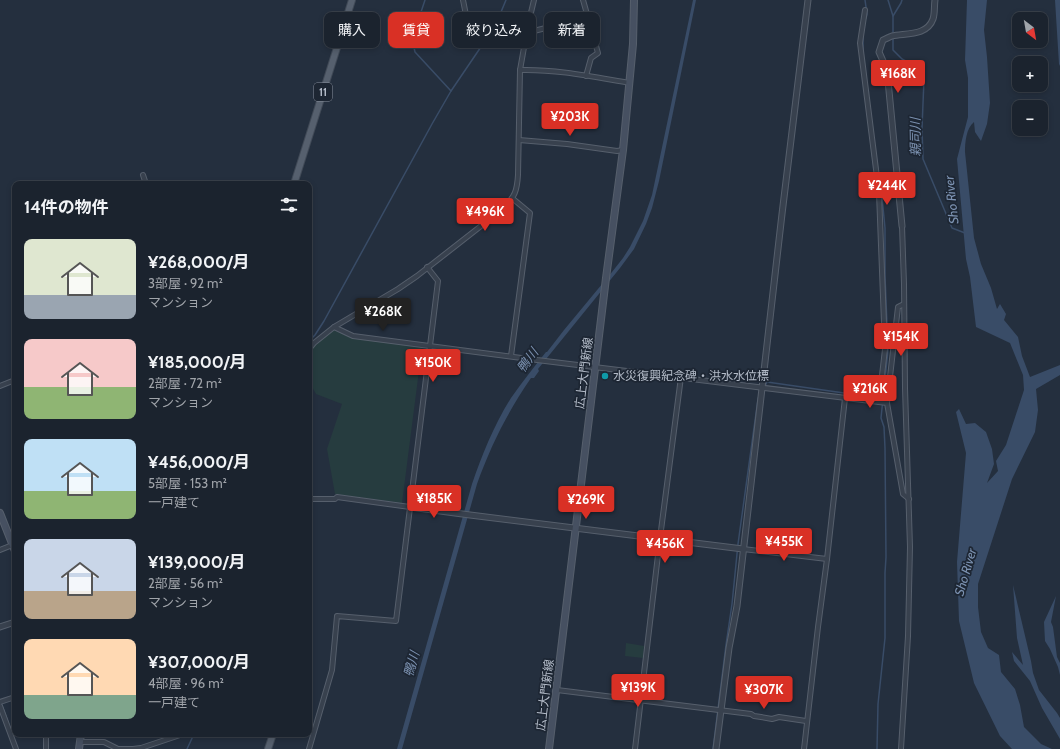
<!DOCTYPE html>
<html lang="ja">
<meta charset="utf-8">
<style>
:root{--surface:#1b232e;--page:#282f3a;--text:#f1f3f6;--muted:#a0a4aa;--line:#39404a;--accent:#d93025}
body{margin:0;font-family:Cabin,"Noto Sans JP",sans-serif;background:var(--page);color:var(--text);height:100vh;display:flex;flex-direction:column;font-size:15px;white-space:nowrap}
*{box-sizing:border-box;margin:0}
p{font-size:13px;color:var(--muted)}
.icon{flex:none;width:22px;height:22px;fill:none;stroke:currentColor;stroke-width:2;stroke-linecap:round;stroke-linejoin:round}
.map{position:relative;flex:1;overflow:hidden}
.panel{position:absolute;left:12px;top:181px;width:300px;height:556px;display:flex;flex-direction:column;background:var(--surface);border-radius:8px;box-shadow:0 2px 6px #0003,0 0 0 1px var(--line)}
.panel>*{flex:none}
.hud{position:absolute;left:324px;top:12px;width:380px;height:36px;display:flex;gap:8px}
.needle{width:26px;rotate:149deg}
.buttons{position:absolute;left:1012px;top:12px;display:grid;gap:8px}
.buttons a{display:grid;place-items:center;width:36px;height:36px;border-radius:8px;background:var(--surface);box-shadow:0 2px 6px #0003,0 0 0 1px var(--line);font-size:20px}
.price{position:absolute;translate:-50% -34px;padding:0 9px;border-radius:4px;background:var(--accent);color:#fff;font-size:13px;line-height:26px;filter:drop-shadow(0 1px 2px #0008)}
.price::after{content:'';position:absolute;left:50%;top:24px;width:12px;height:9px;margin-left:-6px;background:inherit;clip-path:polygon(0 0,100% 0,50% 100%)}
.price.current{background:#222;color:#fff}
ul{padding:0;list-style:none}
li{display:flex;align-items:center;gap:12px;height:100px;padding:0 12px}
li span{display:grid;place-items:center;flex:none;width:112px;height:80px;border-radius:8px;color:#555}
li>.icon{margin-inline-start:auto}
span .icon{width:48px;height:48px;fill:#fffc;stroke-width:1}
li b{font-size:17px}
h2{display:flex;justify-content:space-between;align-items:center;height:48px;padding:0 12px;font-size:17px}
.chip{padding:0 14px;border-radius:8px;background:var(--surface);box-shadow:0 2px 6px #0003,0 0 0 1px var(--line);font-size:14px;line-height:36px}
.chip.current{background:var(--accent);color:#fff}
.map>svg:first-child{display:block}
.green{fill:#263c3f}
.water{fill:#394c67}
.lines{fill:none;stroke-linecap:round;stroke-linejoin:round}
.stream{stroke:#394c67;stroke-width:1.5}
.minor-casing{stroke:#565f6c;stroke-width:6}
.tertiary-casing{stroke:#565f6c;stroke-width:7}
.secondary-casing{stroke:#565f6c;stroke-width:8}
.primary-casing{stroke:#414a57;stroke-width:8}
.minor{stroke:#38414e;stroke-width:4}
.tertiary{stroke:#38414e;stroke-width:5}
.secondary{stroke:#465061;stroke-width:6}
.primary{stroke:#56606e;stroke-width:6}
.culture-dot{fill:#0f9aa8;stroke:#1d2633;stroke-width:1.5}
.labels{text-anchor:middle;stroke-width:3.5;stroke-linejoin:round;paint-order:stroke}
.shield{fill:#1d2633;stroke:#878f9c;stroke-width:1}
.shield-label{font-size:11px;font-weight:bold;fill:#b4bcc9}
.street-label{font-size:12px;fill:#b4bcc9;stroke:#1d2633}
.poi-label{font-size:12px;fill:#b4bcc9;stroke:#1d2633;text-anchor:start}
.water-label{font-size:13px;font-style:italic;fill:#7c92b1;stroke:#1d2633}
</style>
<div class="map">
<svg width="1060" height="749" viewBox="0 0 1060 749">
<rect width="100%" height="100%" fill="#242f3e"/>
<g class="green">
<polygon points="328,328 354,338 422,347 402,503 335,494 327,449 342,404 316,394 311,385 311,368 309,368 309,345 313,341"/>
<polygon points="626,643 644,646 643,658 625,656"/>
</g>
<g class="water">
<path d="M693,0H696L659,181L652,208L646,224L634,249L620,268L538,369L539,371L534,378H531C507,413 491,445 477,484L402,749H397L472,484C482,455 494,425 511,398C522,382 534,367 546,352H547L564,330L612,272L623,258L630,247L643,221L652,195Z"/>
<path d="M967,0H987L984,30L987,57L990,103L987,124L981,141L975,132L974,122C966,128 965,143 965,152L974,238L981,264L991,288L997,309L1000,304L1006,314L1004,320L1018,337L1022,356L1030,377L1060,365V375L1036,389L1038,410L1035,432L1012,479L978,584V607L981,632L988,648L999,655L1001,672L1015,689L1020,705L1024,727L1041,744L1052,749H1012L1000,736L974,683L959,621L957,562L966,453L956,412L959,409L966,424L975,423L986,432L992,449L994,464L987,483L998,471L996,461L1006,445L1024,390L1023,375L1010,343L976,327L970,277L966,259L957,159L968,117V78L965,60Z"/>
<polygon points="1055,0 1060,0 1060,66 1059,64"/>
<polygon points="1013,585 1031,661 1033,673 1039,690 1057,713 1060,718 1060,739 1042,708 1030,681 1014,661 1012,652 1023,665 1017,638"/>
<polygon points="1056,596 1051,622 1053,627 1057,657 1060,663 1060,675 1058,667 1050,649 1045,641 1044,622"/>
</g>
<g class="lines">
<g class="stream">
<polyline points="425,0 412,39 415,52 451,91"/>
<polyline points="865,0 867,14 866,18"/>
<polyline points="888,0 893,16 893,34"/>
<polyline points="893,16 901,3 902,0"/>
<polyline points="863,37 863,53"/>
<polyline points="893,38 893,50 902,59 919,68 924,79 922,128 923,159 952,228 965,233"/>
<polyline points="865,95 876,184"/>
<polyline points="309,341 315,335 324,321 432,124 451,91 487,38 501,12 506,0"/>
<polyline points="765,386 767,382 879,398"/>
<polyline points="0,700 11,730"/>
<polyline points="187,749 194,734"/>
<polyline points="713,749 726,645 732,604 738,544 758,399 759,396"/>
<polyline points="877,749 878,704 885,638 885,573 886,557 885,448 884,427 881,418 888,350 885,276 885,228 881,187 878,186"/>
</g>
<g class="minor-casing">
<g id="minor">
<polyline points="463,0 468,25 471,38 487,35 502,37 526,35"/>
<polyline points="583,0 598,53 591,58 586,76"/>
<polyline points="865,10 860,43 879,193 885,349 879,402"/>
<polyline points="526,33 589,17"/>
<path d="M520,70C557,69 594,77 630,83"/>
<polyline points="519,140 567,144 617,151 623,150"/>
<polyline points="143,175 146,184"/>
<polyline points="334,327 353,336 537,360 887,403 903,494 909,499"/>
<path d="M309,349L314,343L334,327L398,289L417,276L504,208C515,196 517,191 518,175L520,70L528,25L534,0"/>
<polyline points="511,356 530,213 512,198"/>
<polyline points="0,386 15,380"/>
<polyline points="887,403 898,307 904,304"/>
<polyline points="309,499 335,499 337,497 410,507"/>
<polyline points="743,549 827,559"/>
<polyline points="0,550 15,544"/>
<polyline points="557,690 751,714 754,716 761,717 772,719 779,717 806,721"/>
<polyline points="0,702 15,697"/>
<polyline points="0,706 16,749"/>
<polyline points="46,734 46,749"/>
<polyline points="80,742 104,742 118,749 133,749 141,748 183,734"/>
<polyline points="309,749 332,670 337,616 396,621 438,281 427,267"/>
<polyline points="635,749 660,538 681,377"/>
<polyline points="804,749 818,627 827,559 845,398"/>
<polyline points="901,749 908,636 910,547 905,388 904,284 902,226"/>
</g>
</g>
<g class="tertiary-casing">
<g id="tertiary">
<path d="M902,226L887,70L879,52L883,40C886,39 889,37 892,36C906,33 927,36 933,19C935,13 934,6 935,0"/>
<polyline points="410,507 470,515 743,549"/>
<polyline points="0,627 15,622"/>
<polyline points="716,749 729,648 734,622 737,606 782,214 808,0"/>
</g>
</g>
<g class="secondary-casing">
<g id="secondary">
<polyline points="0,513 15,551"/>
<polyline points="79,749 81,734"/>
<polyline points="549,749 606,278 623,150 633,44 634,0"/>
</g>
</g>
<g class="primary-casing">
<g id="primary">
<polyline points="294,184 352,0"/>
<polyline points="268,749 273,734"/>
</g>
</g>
<use href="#minor" class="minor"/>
<use href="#tertiary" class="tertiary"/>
<use href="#secondary" class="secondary"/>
<use href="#primary" class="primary"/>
</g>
<circle class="culture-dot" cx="605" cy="376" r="4"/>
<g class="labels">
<rect class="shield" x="314" y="83" width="18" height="18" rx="3"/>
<g class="shield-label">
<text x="323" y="96">11</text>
</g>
<g class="street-label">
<text transform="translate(584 373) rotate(-83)" y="4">広上大門新線</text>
<text transform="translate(545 695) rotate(-83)" y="4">広上大門新線</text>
</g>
<g class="poi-label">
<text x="613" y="380">水災復興紀念碑・洪水水位標</text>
</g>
<g class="water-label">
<text transform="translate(915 137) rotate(-91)" y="5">親司川</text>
<text transform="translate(951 200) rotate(-96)" y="5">Sho River</text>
<text transform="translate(527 360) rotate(-53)" y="5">鴨川</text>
<text transform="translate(965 572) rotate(-74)" y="5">Sho River</text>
<text transform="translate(411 664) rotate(-74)" y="5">鴨川</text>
</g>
</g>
</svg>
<div class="buttons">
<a><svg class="needle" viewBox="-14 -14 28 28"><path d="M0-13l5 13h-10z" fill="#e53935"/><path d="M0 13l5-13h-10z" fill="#a0a4aa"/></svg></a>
<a>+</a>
<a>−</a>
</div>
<b class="price" style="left:898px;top:94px">¥168K</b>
<b class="price" style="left:570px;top:137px">¥203K</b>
<b class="price" style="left:887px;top:206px">¥244K</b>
<b class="price" style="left:485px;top:232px">¥496K</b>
<b class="price current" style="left:383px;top:332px">¥268K</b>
<b class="price" style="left:901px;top:357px">¥154K</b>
<b class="price" style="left:433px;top:383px">¥150K</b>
<b class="price" style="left:870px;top:409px">¥216K</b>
<b class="price" style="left:434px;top:519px">¥185K</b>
<b class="price" style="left:586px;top:520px">¥269K</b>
<b class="price" style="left:784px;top:562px">¥455K</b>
<b class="price" style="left:665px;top:564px">¥456K</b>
<b class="price" style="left:638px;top:708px">¥139K</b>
<b class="price" style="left:764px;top:710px">¥307K</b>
<div class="hud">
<a class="chip">購入</a>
<a class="chip current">賃貸</a>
<a class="chip">絞り込み</a>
<a class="chip">新着</a>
</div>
<section class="panel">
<h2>14件の物件<svg class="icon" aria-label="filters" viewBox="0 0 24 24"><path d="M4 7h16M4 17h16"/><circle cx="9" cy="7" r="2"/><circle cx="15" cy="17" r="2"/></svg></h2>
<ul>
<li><span style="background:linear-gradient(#dfe7d0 70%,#9aa5b1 0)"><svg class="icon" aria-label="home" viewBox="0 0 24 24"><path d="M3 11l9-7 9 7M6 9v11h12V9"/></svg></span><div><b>¥268,000/月</b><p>3部屋 · 92 m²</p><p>マンション</p></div></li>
<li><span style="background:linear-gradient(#f6c9c9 60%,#8fb573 0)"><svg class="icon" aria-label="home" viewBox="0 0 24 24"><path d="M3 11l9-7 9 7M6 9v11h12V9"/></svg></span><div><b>¥185,000/月</b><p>2部屋 · 72 m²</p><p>マンション</p></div></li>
<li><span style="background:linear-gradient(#bfe0f5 65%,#8fb573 0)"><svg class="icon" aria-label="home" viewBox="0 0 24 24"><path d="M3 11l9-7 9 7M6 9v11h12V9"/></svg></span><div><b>¥456,000/月</b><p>5部屋 · 153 m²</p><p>一戸建て</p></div></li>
<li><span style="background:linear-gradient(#c9d6e8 65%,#b9a48a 0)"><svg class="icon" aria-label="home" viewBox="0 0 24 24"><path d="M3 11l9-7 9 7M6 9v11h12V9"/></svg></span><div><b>¥139,000/月</b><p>2部屋 · 56 m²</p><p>マンション</p></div></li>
<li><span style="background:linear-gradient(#ffd9b3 70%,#7fa58c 0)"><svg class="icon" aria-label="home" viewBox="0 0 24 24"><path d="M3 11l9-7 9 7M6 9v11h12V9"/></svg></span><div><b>¥307,000/月</b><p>4部屋 · 96 m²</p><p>一戸建て</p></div></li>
</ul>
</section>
</div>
